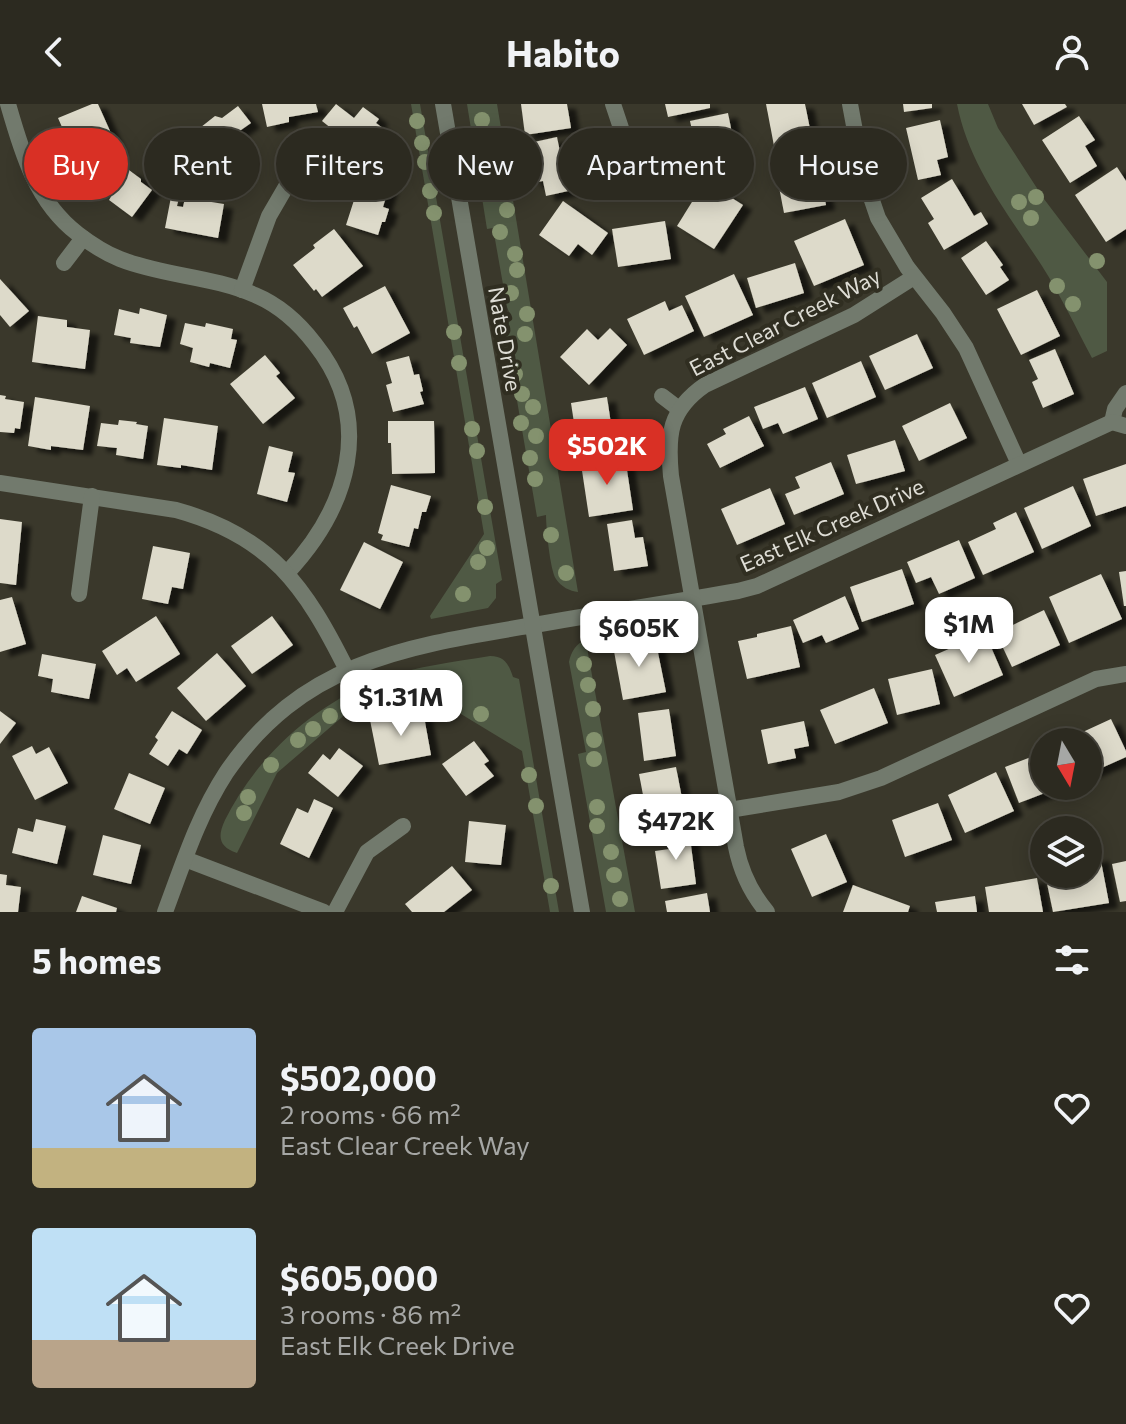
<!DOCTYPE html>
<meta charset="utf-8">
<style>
:root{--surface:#2c2a20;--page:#343229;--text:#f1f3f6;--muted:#a6a7a5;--line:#48463e;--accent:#d93025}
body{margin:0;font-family:Commissioner,sans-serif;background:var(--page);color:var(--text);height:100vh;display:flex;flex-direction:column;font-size:30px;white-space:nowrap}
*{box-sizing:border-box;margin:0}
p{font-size:26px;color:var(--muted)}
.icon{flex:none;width:44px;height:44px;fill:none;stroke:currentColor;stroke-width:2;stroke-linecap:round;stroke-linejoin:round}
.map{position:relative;height:808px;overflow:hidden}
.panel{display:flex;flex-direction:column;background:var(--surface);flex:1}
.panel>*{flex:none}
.guide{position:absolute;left:24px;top:24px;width:1078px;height:72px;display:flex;gap:16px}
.needle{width:52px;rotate:170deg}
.controls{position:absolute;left:1030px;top:624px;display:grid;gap:16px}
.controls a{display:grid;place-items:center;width:72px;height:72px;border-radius:50%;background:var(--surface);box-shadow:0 4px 20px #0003,0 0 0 2px var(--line);font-size:40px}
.price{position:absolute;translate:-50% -68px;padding:0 18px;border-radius:16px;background:#fff;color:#222;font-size:26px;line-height:52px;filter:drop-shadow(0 2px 4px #0008)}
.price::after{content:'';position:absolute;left:50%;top:48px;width:24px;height:18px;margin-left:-12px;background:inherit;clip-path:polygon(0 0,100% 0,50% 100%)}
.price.active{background:var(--accent);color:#fff}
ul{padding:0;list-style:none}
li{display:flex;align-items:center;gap:24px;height:200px;padding:0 32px}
li span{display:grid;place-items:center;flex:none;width:224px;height:160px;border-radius:8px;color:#555}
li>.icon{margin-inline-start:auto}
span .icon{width:96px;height:96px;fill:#fffc;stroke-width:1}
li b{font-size:34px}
h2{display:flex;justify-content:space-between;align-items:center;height:96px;padding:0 32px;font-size:34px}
.chip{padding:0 28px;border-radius:36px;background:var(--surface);box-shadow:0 4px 20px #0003,0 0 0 2px var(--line);font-size:28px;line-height:72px}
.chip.active{background:var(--accent);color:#fff}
header{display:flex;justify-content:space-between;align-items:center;height:104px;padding:0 32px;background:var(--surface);font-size:36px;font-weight:700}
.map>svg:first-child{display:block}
.green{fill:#4f5944}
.building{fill:#dddaca;filter:url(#shadow)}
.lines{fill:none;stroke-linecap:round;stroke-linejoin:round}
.minor{stroke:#727a6d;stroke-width:16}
.tertiary{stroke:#727a6d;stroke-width:16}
.tree{fill:#84926e}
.labels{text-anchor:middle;stroke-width:8;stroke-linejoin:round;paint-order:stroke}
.street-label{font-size:22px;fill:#deddd5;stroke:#302e21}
</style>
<header><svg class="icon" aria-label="back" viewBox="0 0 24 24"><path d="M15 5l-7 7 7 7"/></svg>Habito<svg class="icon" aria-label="person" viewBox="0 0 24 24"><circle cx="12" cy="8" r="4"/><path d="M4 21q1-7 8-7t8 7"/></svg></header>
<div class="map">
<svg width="1126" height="808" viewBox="0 0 1126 808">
<defs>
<filter id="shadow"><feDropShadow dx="9" dy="5" stdDeviation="2" flood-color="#0009"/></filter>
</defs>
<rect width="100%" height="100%" fill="#3a382b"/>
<g class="green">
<polygon points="411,0 420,0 502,476 496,480 496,494 488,504 431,515 430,512 484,430"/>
<path d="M467,0H497L578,488C570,487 561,483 556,475C550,466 546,423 546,411L537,413L503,215L511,213L507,203L493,124L487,125Z"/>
<path d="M957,0H988L998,24L1044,95L1107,178V247L1092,254C1076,224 1061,192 1042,162C1009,111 969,62 957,0Z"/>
<path d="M586,536V538L635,808H606L578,650L586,648L569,558C571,548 576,539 586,536Z"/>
<path d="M490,552C505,552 509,561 513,573L519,575L559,808H550L522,647L423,587L348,608L277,669L237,749C219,743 217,733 225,716C256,653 315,599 382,575C416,562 454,558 490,552Z"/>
</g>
<g class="building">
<polygon points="92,0 98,0 118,45 74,64 64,41 69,39 58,14"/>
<polygon points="262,0 316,0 318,8 289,13 289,18 267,23"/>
<polygon points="336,0 354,14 363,3 379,15 376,19 392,31 374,53 370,50 367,53 322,17"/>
<polygon points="521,0 567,0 571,24 525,31"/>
<polygon points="665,0 710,0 710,4 668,13"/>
<polygon points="766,0 805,0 813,40 775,47"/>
<polygon points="903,0 932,0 932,4 904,8"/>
<polygon points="1022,0 1065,0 1067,3 1034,21"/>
<polygon points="238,2 251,19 231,33 232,35 224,41 228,47 217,55 196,27 215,12 222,14"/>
<polygon points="728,9 738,60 701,68 690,17"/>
<polygon points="1079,12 1095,36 1085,42 1097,62 1070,79 1042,36"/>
<polygon points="940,16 948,53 937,56 941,71 918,76 906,24"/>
<polygon points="557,33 568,87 546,92 543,77 533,79 525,40"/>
<polygon points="816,49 826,101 784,109 774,57"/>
<polygon points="110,58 125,70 129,66 141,75 141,78 152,86 132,113 109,96 112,91 95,79"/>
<polygon points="1117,63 1126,77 1126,125 1106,138 1075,91"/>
<polygon points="952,75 974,112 981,108 988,120 944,146 928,119 934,115 921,94"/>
<polygon points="367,76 389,83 383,103 389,105 385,118 382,118 378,131 346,121 355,93 361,94"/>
<polygon points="705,77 743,101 714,145 677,122"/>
<polygon points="186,90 206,94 205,97 224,100 218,134 165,124 171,93 179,94 177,102 183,103"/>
<polygon points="563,97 608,129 592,151 578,140 569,152 539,131"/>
<polygon points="845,115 864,161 814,182 794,137"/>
<polygon points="665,117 671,155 618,163 612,125"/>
<polygon points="334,125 363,162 322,193 316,185 314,187 293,161 315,144 313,141"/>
<polygon points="986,137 1003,161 1000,163 1009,176 986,191 961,154"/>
<polygon points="795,159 804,189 756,204 747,174"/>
<polygon points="734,170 753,211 704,233 685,192"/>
<polygon points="0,175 29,207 10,223 0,211"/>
<polygon points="385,182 410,229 372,250 357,222 354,224 343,204"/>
<polygon points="1037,186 1060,232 1021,251 997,205"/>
<polygon points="665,197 669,207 682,201 694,227 644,251 627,215"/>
<polygon points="140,204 167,211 160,243 130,239 131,234 114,231 119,205 139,210"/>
<polygon points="38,212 67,216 67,223 90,226 85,265 32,258"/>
<polygon points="185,219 205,223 206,219 233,225 231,235 237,236 230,264 210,259 209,263 190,258 193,244 180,240"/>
<polygon points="610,224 627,241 589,281 560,253 587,225 598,236"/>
<polygon points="917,230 933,264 885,286 869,252"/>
<polygon points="1055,245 1074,290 1043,304 1032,278 1038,275 1029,256"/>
<polygon points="265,251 280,269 276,272 295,294 263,320 230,280"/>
<polygon points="409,252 414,271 419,270 423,287 420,288 424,300 393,308 386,281 392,279 386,258"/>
<polygon points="861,257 876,293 827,314 812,279"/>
<polygon points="805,283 818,315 783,330 778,319 763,325 754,303"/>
<polygon points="0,291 6,292 5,295 24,298 20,325 15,324 14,329 0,328"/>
<polygon points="35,293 90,302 83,346 51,342 51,346 28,342"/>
<polygon points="607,293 615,347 579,352 571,299"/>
<polygon points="950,299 967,334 919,357 902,322"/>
<polygon points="749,312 764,342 720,364 707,340 726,330 723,325"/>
<polygon points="164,314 218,322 212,366 181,361 181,364 157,361"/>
<polygon points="119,316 137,318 136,320 148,322 143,355 116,351 117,344 97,342 101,319 118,321"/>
<polygon points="388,317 434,317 435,369 392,370 391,339 388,339"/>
<polygon points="895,336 905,367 856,380 847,351"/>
<polygon points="269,342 293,348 288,368 295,369 287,398 257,390"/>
<polygon points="625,353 633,406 589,413 581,360"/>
<polygon points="831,358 844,390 794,411 785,390 800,384 795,373"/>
<polygon points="1126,360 1126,402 1096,412 1083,375"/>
<polygon points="391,381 431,392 426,408 422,408 418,425 414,424 409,443 381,436 383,431 378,429"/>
<polygon points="1073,382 1091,422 1042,445 1024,404"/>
<polygon points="770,384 785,420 737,441 721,405"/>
<polygon points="1016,408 1034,448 983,471 968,438 996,425 993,419"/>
<polygon points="0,415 22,418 16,481 0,479"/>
<polygon points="632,416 635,434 643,433 648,462 614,467 607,420"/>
<polygon points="959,436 975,474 939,490 931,473 916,479 907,458"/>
<polygon points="364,438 403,458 380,505 340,486"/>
<polygon points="153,442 190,449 183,485 172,483 168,500 142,495"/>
<polygon points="902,465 914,500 862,518 850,483"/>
<polygon points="1126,467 1126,502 1124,502 1119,468"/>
<polygon points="1101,470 1122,515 1069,539 1049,493"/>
<polygon points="845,492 859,525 826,539 822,531 803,539 793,516"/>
<polygon points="12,493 26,540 0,548 0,496"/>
<polygon points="1044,506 1060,541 1012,563 996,529"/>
<polygon points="156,512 180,550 136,578 127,564 117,571 102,547"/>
<polygon points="272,512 293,541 252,570 231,542"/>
<polygon points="791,522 800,563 747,575 738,537 757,533 757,530"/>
<polygon points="985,529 1003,571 954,593 935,551"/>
<polygon points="655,534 666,588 623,596 613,542"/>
<polygon points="217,549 246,582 206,617 177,584"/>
<polygon points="42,550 96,560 89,595 51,588 53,575 38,572"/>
<polygon points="932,565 940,600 897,611 888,575"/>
<polygon points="874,584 888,619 835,640 820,606"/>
<polygon points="669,605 676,652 644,657 638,609"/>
<polygon points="0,607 16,619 0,640"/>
<polygon points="172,607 202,626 187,650 179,645 168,662 149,650 158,636 155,633"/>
<polygon points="423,607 431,651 379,661 370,616"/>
<polygon points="1111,615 1126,647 1126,653 1088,670 1088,638 1061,638"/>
<polygon points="804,617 809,642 794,645 796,654 768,660 761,626"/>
<polygon points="474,637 489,657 484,660 494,672 466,692 442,660"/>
<polygon points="32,642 36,650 49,643 68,679 35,696 12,652"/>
<polygon points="339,644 363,662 338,693 308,669 323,650 330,656"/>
<polygon points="1044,648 1044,682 1063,682 1019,699 1005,663"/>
<polygon points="676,663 686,715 649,722 639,670"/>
<polygon points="996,668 1014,707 965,729 948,691"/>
<polygon points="129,669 165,684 150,720 114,705"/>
<polygon points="314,695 333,704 309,754 280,740 297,704 308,709"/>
<polygon points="938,699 952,736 905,753 892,716"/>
<polygon points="36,715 66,722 57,760 12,749 18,724 33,728"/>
<polygon points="469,717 506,721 501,761 465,758"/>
<polygon points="689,726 696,780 661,785 655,747 669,745 666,729"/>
<polygon points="826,730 847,778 812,793 791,745"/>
<polygon points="103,731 141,741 131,780 93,771"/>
<polygon points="1100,752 1109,799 1053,808 1045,770 1088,770 1088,755"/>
<polygon points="1126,757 1126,797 1120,798 1112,760"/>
<polygon points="452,762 472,786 444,808 412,808 405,800"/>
<polygon points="0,770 7,771 6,781 21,783 18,808 0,808"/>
<polygon points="1037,774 1043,808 989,808 985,783"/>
<polygon points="853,781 910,802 908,808 843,808"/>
<polygon points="707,789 710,808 667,808 665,797"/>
<polygon points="82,792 117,804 116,808 76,808"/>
<polygon points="975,792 977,808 937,808 935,798"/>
</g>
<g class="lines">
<g class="minor">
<path d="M8,0C22,49 36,98 78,130C91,140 105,149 120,155C163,172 212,172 255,191C279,201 299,219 315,240C376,317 348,404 287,469"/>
<polyline points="613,0 632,57"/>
<polyline points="850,0 863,70 878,114 907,163 943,209 966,244 1019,360"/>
<polyline points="64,159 83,134"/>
<polyline points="242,186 269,112 287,81"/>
<polyline points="662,292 679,305"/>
<polyline points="1112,318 1115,305 1126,289"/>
<path d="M0,379L176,406C271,432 305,482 347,566"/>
<polyline points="79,490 92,392"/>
<polyline points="729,706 839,688 881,674 1096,575 1126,570"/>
<polyline points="185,755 324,808"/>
<path d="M165,808C183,760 198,712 226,669C303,556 409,542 534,521C602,509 670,499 738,487L757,482L1112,318L1126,322"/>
<polyline points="335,808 367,748 403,722"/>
<path d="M767,808C751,789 741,768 736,743L671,372C667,331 669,306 705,281L854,211L914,173"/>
</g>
<polyline class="tertiary" points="443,0 582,808"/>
</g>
<g class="tree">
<circle cx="482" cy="16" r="8"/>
<circle cx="417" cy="17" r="8"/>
<circle cx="422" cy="39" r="8"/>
<circle cx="481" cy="45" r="8"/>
<circle cx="425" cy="58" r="8"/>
<circle cx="485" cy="79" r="8"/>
<circle cx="430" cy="87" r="8"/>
<circle cx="1036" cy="93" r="8"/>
<circle cx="1019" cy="98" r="8"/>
<circle cx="507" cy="106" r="8"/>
<circle cx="434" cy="109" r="8"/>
<circle cx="1031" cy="114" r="8"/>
<circle cx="500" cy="128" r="8"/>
<circle cx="515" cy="150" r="8"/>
<circle cx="1097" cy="157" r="8"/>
<circle cx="517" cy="166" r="8"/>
<circle cx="1057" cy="182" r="8"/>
<circle cx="511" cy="189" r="8"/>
<circle cx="1073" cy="200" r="8"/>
<circle cx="527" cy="210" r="8"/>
<circle cx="454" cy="228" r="8"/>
<circle cx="525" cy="230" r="8"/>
<circle cx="459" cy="259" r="8"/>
<circle cx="515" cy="270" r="8"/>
<circle cx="522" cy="290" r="8"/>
<circle cx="533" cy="303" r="8"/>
<circle cx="521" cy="319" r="8"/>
<circle cx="472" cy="325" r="8"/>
<circle cx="536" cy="332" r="8"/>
<circle cx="477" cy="347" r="8"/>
<circle cx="530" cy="354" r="8"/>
<circle cx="535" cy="375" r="8"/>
<circle cx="485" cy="403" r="8"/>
<circle cx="551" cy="431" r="8"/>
<circle cx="487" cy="444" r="8"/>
<circle cx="478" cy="458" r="8"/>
<circle cx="566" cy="469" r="8"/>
<circle cx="463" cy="490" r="8"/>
<circle cx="584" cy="560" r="8"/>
<circle cx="411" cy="581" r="8"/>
<circle cx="588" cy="581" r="8"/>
<circle cx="433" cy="582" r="8"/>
<circle cx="454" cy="594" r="8"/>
<circle cx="371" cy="597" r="8"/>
<circle cx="593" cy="605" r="8"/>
<circle cx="481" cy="610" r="8"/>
<circle cx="330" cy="612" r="8"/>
<circle cx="313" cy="625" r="8"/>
<circle cx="298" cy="636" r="8"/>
<circle cx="594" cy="636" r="8"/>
<circle cx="594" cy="655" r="8"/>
<circle cx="271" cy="661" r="8"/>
<circle cx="529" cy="671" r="8"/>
<circle cx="248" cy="693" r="8"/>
<circle cx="536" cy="702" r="8"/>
<circle cx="597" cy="703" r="8"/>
<circle cx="244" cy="709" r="8"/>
<circle cx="597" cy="722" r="8"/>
<circle cx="611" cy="748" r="8"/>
<circle cx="614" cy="771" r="8"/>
<circle cx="551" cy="782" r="8"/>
<circle cx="620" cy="795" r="8"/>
</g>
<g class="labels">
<g class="street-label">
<text transform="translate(785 218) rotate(-27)" y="8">East Clear Creek Way</text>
<text transform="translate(505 235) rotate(80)" y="8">Nate Drive</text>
<text transform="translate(832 421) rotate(-24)" y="8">East Elk Creek Drive</text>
</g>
</g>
</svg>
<div class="controls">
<a><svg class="needle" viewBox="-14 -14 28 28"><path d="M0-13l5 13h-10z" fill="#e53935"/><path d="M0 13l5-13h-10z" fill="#a6a7a5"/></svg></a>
<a><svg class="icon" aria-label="layers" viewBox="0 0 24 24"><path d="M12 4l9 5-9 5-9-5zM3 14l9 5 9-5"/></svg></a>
</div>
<b class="price active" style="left:607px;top:383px">$502K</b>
<b class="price" style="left:969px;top:561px">$1M</b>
<b class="price" style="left:639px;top:565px">$605K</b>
<b class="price" style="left:401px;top:634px">$1.31M</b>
<b class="price" style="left:676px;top:758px">$472K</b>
<div class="guide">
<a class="chip active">Buy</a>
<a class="chip">Rent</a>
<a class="chip">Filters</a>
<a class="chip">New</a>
<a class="chip">Apartment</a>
<a class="chip">House</a>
</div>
</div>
<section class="panel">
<h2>5 homes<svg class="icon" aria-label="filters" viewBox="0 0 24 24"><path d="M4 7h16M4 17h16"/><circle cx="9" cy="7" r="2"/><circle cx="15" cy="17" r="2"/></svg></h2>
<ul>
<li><span style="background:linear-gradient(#a9c7e8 75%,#c2b280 0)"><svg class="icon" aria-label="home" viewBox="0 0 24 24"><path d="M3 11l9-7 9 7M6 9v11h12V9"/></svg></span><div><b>$502,000</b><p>2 rooms · 66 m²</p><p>East Clear Creek Way</p></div><svg class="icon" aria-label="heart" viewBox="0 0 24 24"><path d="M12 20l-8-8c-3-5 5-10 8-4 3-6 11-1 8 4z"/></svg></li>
<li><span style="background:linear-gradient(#bfe0f5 70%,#b9a48a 0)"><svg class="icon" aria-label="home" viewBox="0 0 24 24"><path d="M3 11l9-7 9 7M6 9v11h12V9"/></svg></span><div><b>$605,000</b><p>3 rooms · 86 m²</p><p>East Elk Creek Drive</p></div><svg class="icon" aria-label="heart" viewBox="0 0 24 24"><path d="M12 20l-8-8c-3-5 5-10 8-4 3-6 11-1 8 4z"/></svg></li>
</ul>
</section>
